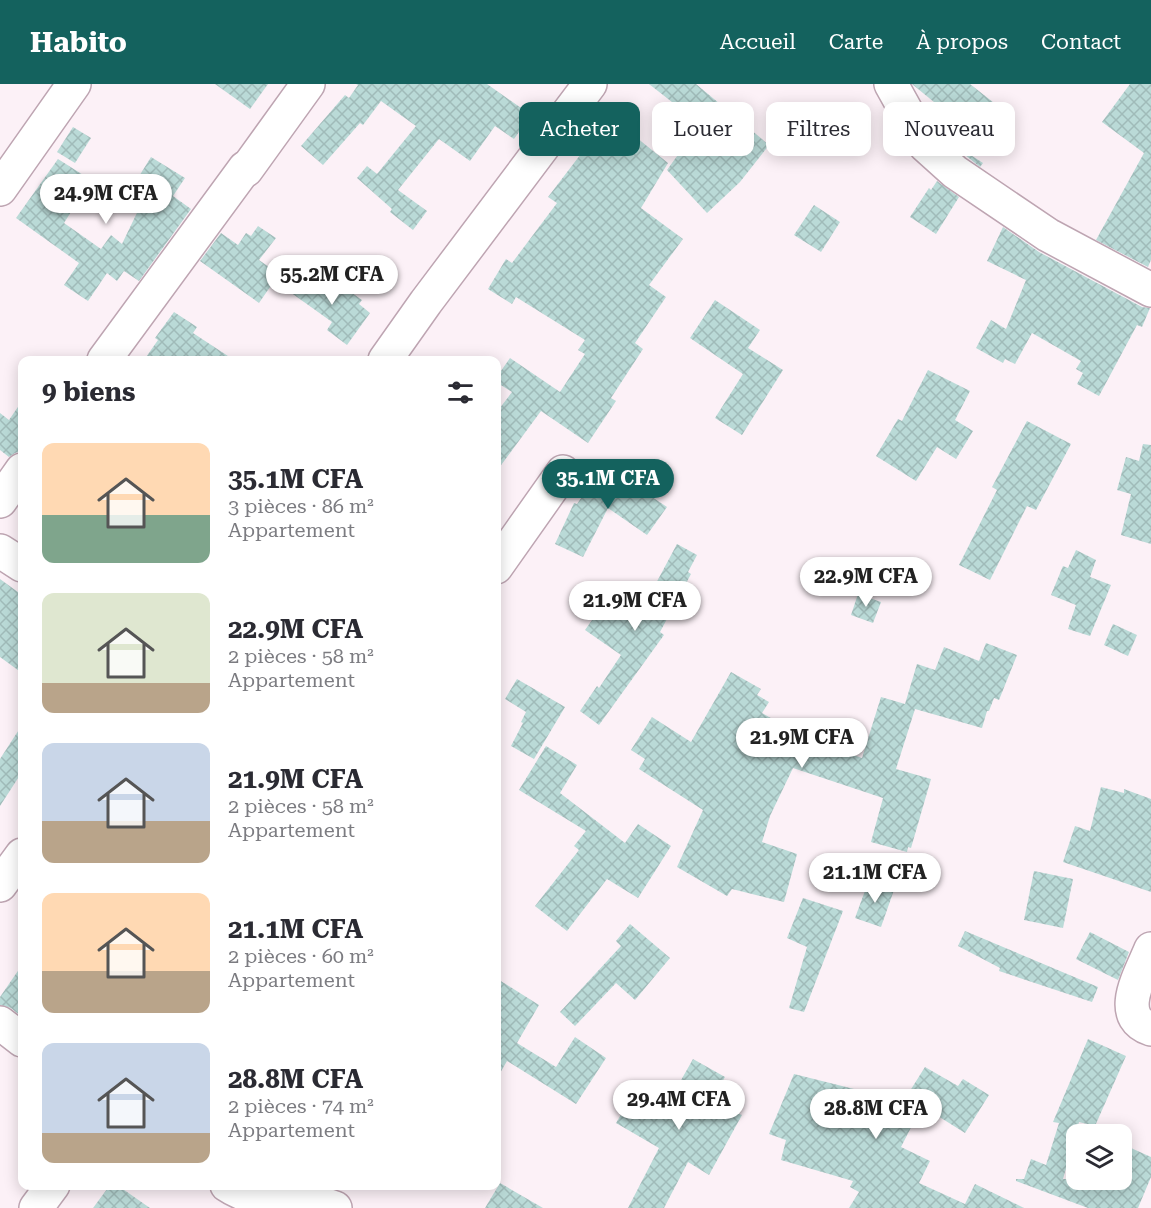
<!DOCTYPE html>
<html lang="fr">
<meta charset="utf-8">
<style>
:root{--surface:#fff;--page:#f2f2f3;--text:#2b2b33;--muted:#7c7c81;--accent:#14625e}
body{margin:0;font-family:"Roboto Serif",serif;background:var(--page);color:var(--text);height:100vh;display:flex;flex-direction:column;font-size:22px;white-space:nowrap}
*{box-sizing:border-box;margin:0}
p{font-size:20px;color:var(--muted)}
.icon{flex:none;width:33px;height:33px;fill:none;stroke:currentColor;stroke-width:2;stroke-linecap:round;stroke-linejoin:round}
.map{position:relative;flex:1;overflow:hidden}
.drawer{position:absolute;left:18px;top:272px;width:483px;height:834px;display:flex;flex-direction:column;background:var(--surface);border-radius:12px;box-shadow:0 3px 15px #0003}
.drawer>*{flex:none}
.banner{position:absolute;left:519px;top:18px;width:542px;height:54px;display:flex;gap:12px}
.buttons{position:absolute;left:1066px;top:1040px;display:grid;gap:12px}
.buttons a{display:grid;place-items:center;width:66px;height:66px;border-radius:12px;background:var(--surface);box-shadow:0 3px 15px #0003;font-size:30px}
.price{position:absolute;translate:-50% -51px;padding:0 14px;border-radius:21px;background:#fff;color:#222;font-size:20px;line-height:39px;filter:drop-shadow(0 2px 3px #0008)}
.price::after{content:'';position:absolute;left:50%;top:36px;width:18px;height:14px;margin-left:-9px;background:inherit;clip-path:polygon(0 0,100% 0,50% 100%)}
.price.on{background:var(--accent);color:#fff}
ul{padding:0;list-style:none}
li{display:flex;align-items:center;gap:18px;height:150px;padding:0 24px}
li span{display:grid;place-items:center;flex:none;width:168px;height:120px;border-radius:12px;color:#555}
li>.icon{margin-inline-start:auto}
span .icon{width:72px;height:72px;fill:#fffc;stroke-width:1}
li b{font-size:26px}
h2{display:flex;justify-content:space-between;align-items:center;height:72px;padding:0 24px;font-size:26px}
.chip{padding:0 21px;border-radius:12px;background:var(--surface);box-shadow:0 3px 15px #0003;font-size:21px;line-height:54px}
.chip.on{background:var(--accent);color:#fff}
header{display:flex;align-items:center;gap:36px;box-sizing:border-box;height:84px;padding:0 30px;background:var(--accent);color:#fff}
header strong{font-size:28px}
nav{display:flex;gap:33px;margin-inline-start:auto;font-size:21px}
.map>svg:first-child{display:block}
.building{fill:url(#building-cross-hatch)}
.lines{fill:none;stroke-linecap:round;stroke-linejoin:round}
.minor-casing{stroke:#bea5b2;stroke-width:36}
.minor{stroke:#fff;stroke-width:33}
</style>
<header>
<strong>Habito</strong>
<nav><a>Accueil</a><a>Carte</a><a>À propos</a><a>Contact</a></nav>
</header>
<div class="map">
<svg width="1151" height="1124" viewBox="0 0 1151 1124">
<defs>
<pattern id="building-cross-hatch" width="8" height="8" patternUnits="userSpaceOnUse" patternTransform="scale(1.5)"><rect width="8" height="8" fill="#badad7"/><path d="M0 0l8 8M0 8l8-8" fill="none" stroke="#a0bbb9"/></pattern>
</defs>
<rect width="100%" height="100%" fill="#fcf1f7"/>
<g class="building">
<polygon points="215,0 268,0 250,25"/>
<polygon points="356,0 487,0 531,31 514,55 495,42 470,77 439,55 398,106 427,127 413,146 390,128 392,125 357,94 367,82 377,90 416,42 381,17 363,41 360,39 323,81 301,62 345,11 349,14 358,1"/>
<polygon points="649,0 696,0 769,61 740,98 707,129 667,86 700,40"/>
<polygon points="912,0 970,0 1008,30 977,69 955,52 960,46 948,37 951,32"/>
<polygon points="1130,0 1151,0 1151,176 1148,183 1096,156 1144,69 1102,38"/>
<polygon points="621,41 668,79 641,124 683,155 649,201 666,213 635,259 643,265 611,314 616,317 588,359 541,327 496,388 496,329 512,308 496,298 496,294 510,274 560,308 585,270 578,266 585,256 516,213 512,220 488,205 506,175 512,179 557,119 548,113 587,62 597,69"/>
<polygon points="73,43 91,54 75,79 57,68"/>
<polygon points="960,64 983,79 980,83 959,66"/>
<polygon points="151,73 185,94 173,112 191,125 139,197 124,187 117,197 107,189 88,217 64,201 79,179 16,134 58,75 91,96 64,139 101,165 111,151 122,160 146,110 133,102"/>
<polygon points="937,97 959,113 936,150 910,133 929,104 931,106"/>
<polygon points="814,121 840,138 821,168 794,151"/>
<polygon points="258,142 276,154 259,176 279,190 259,219 200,177 221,149 238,161 246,149 251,152"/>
<polygon points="1003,143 1039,168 1142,223 1150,224 1142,243 1137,241 1099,312 1077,300 1083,289 1076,285 1081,277 1032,249 1015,280 1005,275 1003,279 976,264 991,236 1006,245 1026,196 987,177"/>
<polygon points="305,186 340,210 345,204 362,216 359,220 370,229 347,261 327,246 332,238 290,208"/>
<polygon points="715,216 760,246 748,264 783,286 742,351 715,334 743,290 690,254"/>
<polygon points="174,228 197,243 193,249 234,276 144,276 158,256 155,254"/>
<polygon points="928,286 970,307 955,336 973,347 956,375 937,363 916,397 876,372 898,335 902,337"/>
<polygon points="22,317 22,367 15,369 9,373 0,366 0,329 9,336"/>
<polygon points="1027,337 1071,360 1036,426 1027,422 990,496 959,481 997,406 992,403"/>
<polygon points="1143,360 1151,361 1151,460 1121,451 1131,410 1117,406 1126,373 1139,377"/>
<polygon points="604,381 667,423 647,451 608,424 583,473 555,460 574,419 577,420"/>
<polygon points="677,460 697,471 688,488 691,490 660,548 664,551 599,641 580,627 597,602 599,604 621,571 585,546 609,512 638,533"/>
<polygon points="1076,466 1096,476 1090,493 1111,501 1090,552 1068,545 1076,521 1051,511 1063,482 1068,484"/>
<polygon points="0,495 22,511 22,589 0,573"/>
<polygon points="858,510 881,518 873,539 851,531"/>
<polygon points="1113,540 1137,551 1128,572 1104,561"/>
<polygon points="986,559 1017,571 999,616 994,614 989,627 987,627 982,644 915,625 896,685 931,695 911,764 908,763 907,768 871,758 883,714 793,684 770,732 762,758 797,770 784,818 732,805 727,812 677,783 703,726 639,685 645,675 631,666 652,633 691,658 731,588 761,605 757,611 769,618 762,629 809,656 862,674 881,613 905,620 917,580 935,586 944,563 979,577"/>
<polygon points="517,595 565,623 534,675 511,662 523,639 521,638 526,628 505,615"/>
<polygon points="22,641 22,688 0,722 0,675"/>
<polygon points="546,662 577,681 560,709 625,759 638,740 671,762 638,814 607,795 567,847 535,822 579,766 574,762 586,747 519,706"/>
<polygon points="1101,703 1124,709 1124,705 1151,715 1151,808 1063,778 1075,742 1090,747"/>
<polygon points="1034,787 1073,795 1063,844 1024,836"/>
<polygon points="869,796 894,806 881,843 855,834"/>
<polygon points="803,814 843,827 804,928 789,924 807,863 787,854"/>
<polygon points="630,840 670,874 635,916 616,899 575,942 560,928 621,862 616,857"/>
<polygon points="965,847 1098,903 1092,918 999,887 1000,884 958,862"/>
<polygon points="1090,848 1129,868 1118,896 1076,875"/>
<polygon points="22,881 22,933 11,924 0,921 0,913"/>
<polygon points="496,894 539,921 517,959 556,983 575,953 606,974 576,1020 507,977 496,996"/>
<polygon points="1088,955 1126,972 1095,1042 1079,1038 1063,1095 1122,1095 1122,1060 1151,1073 1151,1093 1138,1124 1088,1124 1016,1097 1016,1095 1024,1095 1031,1075 1046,1081 1059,1039 1053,1038"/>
<polygon points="693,975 725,993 710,1018 742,1031 709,1091 688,1078 664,1124 628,1124 659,1064 616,1039 641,997 666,1014 667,1021"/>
<polygon points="925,983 958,1002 963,995 989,1011 965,1049 922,1022 901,1063 930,1077 919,1099 965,1120 975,1100 1024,1124 849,1124 859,1108 850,1103 853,1097 781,1076 786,1056 769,1050 794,990 858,1006 855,1019 891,1037"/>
<polygon points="500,1099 543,1124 485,1124"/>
<polygon points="110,1101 117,1101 150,1124 93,1124"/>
</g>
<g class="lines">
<g class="minor-casing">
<g id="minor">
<polyline points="891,0 925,61 955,88 1048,151 1151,206"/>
<polyline points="246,86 308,0"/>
<polyline points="0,105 74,0"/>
<polyline points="104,276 245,84"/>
<polyline points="385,276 426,218 590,0"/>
<polyline points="0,417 22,386"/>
<polyline points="0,467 22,481"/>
<polyline points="496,483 563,388"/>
<polyline points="0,801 22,771"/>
<path d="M1151,865C1141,890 1114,933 1151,945"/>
<polyline points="0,939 22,956"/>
<path d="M227,1101C240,1110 268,1119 284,1119C305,1119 315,1117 335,1124"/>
<polyline points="36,1124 53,1101"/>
</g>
</g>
<use href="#minor" class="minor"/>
</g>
</svg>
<div class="buttons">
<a><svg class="icon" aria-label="layers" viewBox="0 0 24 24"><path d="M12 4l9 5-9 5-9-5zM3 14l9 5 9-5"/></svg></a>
</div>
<b class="price" style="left:106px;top:141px">24.9M CFA</b>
<b class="price" style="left:332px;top:222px">55.2M CFA</b>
<b class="price on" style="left:608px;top:426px">35.1M CFA</b>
<b class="price" style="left:866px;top:524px">22.9M CFA</b>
<b class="price" style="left:635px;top:548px">21.9M CFA</b>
<b class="price" style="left:802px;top:685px">21.9M CFA</b>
<b class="price" style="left:875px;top:820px">21.1M CFA</b>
<b class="price" style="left:679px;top:1047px">29.4M CFA</b>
<b class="price" style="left:876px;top:1056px">28.8M CFA</b>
<div class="banner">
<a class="chip on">Acheter</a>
<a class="chip">Louer</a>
<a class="chip">Filtres</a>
<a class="chip">Nouveau</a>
</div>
<section class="drawer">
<h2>9 biens<svg class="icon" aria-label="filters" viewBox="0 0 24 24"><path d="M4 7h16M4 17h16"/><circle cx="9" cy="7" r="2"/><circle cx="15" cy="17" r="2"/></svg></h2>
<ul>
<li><span style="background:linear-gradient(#ffd9b3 60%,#7fa58c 0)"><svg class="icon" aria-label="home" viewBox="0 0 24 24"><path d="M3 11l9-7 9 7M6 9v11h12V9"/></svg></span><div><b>35.1M CFA</b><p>3 pièces · 86 m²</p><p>Appartement</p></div></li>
<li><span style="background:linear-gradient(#dfe7d0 75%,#b9a48a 0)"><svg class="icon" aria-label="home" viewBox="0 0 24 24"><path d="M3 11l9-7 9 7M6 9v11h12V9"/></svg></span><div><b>22.9M CFA</b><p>2 pièces · 58 m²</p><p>Appartement</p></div></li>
<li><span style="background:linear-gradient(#c9d6e8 65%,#b9a48a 0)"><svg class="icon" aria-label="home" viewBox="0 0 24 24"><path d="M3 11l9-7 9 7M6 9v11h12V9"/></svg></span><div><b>21.9M CFA</b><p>2 pièces · 58 m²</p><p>Appartement</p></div></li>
<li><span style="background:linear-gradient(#ffd9b3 65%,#b9a48a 0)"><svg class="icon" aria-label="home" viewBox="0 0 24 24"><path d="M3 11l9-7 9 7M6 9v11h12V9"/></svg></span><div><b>21.1M CFA</b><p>2 pièces · 60 m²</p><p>Appartement</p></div></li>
<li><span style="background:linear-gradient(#c9d6e8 75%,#b9a48a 0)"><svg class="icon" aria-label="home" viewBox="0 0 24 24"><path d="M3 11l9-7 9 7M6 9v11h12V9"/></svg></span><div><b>28.8M CFA</b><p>2 pièces · 74 m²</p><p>Appartement</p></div></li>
</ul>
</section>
</div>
